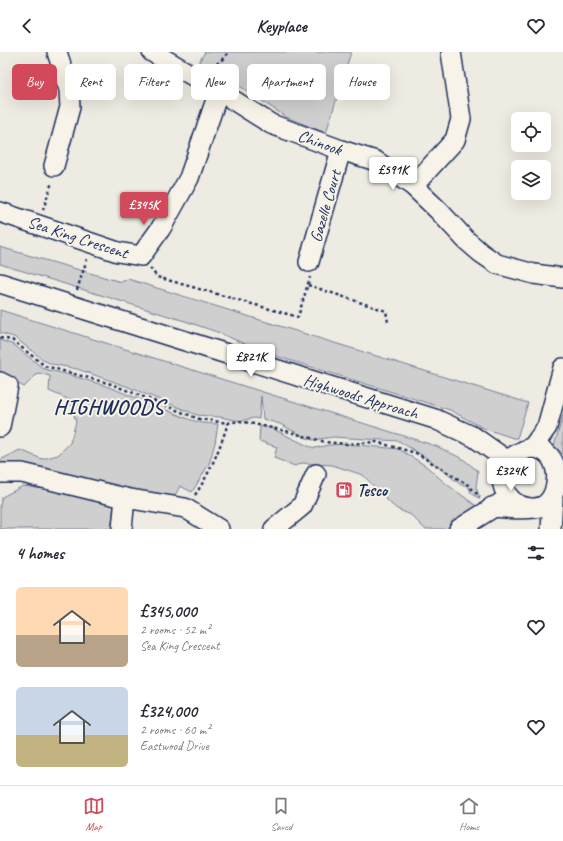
<!DOCTYPE html>
<meta charset="utf-8">
<style>
:root{--surface:#fff;--page:#f7f7f7;--text:#2b2b33;--muted:#7c7c81;--line:#e1e1e2;--accent:#d1495b}
body{margin:0;font-family:Caveat,sans-serif;background:var(--page);color:var(--text);height:100vh;display:flex;flex-direction:column;font-size:15px;white-space:nowrap}
*{box-sizing:border-box;margin:0}
p{font-size:13px;color:var(--muted)}
.icon{flex:none;width:22px;height:22px;fill:none;stroke:currentColor;stroke-width:2;stroke-linecap:round;stroke-linejoin:round}
.map{position:relative;height:477px;overflow:hidden}
.sheet{display:flex;flex-direction:column;background:var(--surface);flex:1}
.sheet>*{flex:none}
.banner{position:absolute;left:12px;top:12px;width:539px;height:36px;display:flex;gap:8px}
.controls{position:absolute;left:511px;top:60px;display:grid;gap:8px}
.controls a{display:grid;place-items:center;width:40px;height:40px;border-radius:6px;background:var(--surface);box-shadow:0 4px 16px #0002;font-size:20px}
.price{position:absolute;translate:-50% -34px;padding:0 9px;border-radius:4px;background:#fff;color:#222;font-size:13px;line-height:26px;filter:drop-shadow(0 1px 2px #0008)}
.price::after{content:'';position:absolute;left:50%;top:24px;width:12px;height:9px;margin-left:-6px;background:inherit;clip-path:polygon(0 0,100% 0,50% 100%)}
.price.on{background:var(--accent);color:#fff}
ul{padding:0;list-style:none}
li{display:flex;align-items:center;gap:12px;height:100px;padding:0 16px}
li span{display:grid;place-items:center;flex:none;width:112px;height:80px;border-radius:6px;color:#555}
li>.icon{margin-inline-start:auto}
span .icon{width:48px;height:48px;fill:#fffc;stroke-width:1}
li b{font-size:17px}
h2{display:flex;justify-content:space-between;align-items:center;height:48px;padding:0 16px;font-size:17px}
.pill{padding:0 14px;border-radius:6px;background:var(--surface);box-shadow:0 4px 16px #0002;font-size:14px;line-height:36px}
.pill.on{background:var(--accent);color:#fff}
header{display:flex;justify-content:space-between;align-items:center;height:52px;padding:0 16px;background:var(--surface);font-size:18px;font-weight:800}
.menu{display:flex;justify-content:space-around;align-items:center;height:56px;border-top:1px solid var(--line);background:var(--surface);font-size:11px;color:var(--muted)}
.menu a{display:grid;justify-items:center;gap:2px}
.menu .on{color:var(--accent)}
.map>svg:first-child{display:block}
.green{fill:#cfcfcf;stroke:#757f96}
.lines{fill:none;stroke-linecap:round;stroke-linejoin:round}
.minor-casing{stroke:#1b2f5e;stroke-width:22}
.path{stroke:#1b2f5e;stroke-width:2.5;stroke-dasharray:3 3;stroke-linecap:butt}
.minor{stroke:#f7f3e8;stroke-width:19}
.labels{text-anchor:middle;stroke-width:4;stroke-linejoin:round;paint-order:stroke}
.street-label{font-size:17px;fill:#1b2f5e;stroke:#f7f3e8}
.poi-label{font-size:17px;font-weight:bold;fill:#1b2f5e;stroke:#f7f3e8;text-anchor:start}
.district-label{font-size:21px;font-weight:bold;letter-spacing:1px;fill:#1b2f5e;stroke:#f7f3e8}
</style>
<header><svg class="icon" aria-label="back" viewBox="0 0 24 24"><path d="M15 5l-7 7 7 7"/></svg>Keyplace<svg class="icon" aria-label="heart" viewBox="0 0 24 24"><path d="M12 20l-8-8c-3-5 5-10 8-4 3-6 11-1 8 4z"/></svg></header>
<div class="map">
<svg width="563" height="477" viewBox="0 0 563 477">
<rect width="100%" height="100%" fill="#eeebe2"/>
<filter id="ink" filterUnits="userSpaceOnUse"><feTurbulence type="fractalNoise" baseFrequency=".025" numOctaves="2"/><feDisplacementMap in="SourceGraphic" scale="8" xChannelSelector="R" yChannelSelector="G"/><feConvolveMatrix kernelMatrix="1 2 1 2 8 2 1 2 1" color-interpolation-filters="sRGB"/></filter>
<g filter="url(#ink)">
<g class="green">
<polygon points="205,0 351,0 326,81 286,65 241,35 199,10"/>
<polygon points="0,195 121,230 128,227 528,351 517,386 513,386 483,376 450,358 263,300 217,280 185,269 0,212"/>
<polygon points="0,258 436,394 463,407 478,419 476,435 480,447 471,441 468,433 461,433 431,409 399,389 333,385 313,388 307,386 280,372 263,367 261,344 259,367 254,366 240,369 220,365 197,363 126,334 77,317 52,312 45,309 14,285 0,281"/>
<polygon points="0,288 14,293 44,317 70,323 109,335 191,368 202,371 218,372 215,391 209,412 192,440 180,434 172,449 0,412 0,408 20,398 42,407 58,403 70,391 76,370 70,348 49,339 50,324 38,321 24,335 0,320"/>
<polygon points="563,363 563,402 554,394"/>
<polygon points="260,374 271,376 308,394 315,396 329,393 347,392 399,397 426,414 445,431 478,455 452,477 425,477 411,463 397,457 390,451 363,423 332,413 302,411 295,414 274,406 277,395 259,389"/>
<polygon points="23,434 83,443 114,452 111,477 0,477 0,453 2,445"/>
</g>
<g class="lines">
<g class="minor-casing">
<g id="minor">
<polyline points="152,0 219,39 271,72 341,98 376,109 413,134 438,158 466,188 481,201 497,212 534,222 563,226"/>
<polyline points="54,114 70,55 69,38 57,0"/>
<polyline points="413,134 455,88 461,67 451,0"/>
<polyline points="0,160 118,200 141,204 161,176 189,126 219,39"/>
<polyline points="309,210 341,98"/>
<polyline points="0,231 435,367 474,385 508,409"/>
<polyline points="0,330 8,334 0,375"/>
<polyline points="532,396 547,375 563,316"/>
<polyline points="0,421 22,421 125,446 185,456 219,477"/>
<path d="M492,455C507,456 530,459 543,454C563,442 562,398 533,396C529,396 524,398 521,400C503,407 496,430 509,445C514,452 522,455 530,456"/>
<polyline points="122,477 125,446"/>
<polyline points="274,477 302,454 316,422"/>
<polyline points="459,477 502,450"/>
<polyline points="551,477 553,447"/>
</g>
</g>
<g class="path">
<polyline points="212,16 225,5 228,0"/>
<polyline points="43,158 52,130"/>
<polyline points="150,216 157,225 298,265 310,225"/>
<polyline points="308,233 386,259 388,270"/>
<polyline points="77,238 87,207"/>
<polyline points="0,286 12,288 45,314 111,332 199,367 228,371 240,369 286,379 325,390 347,392 376,390 416,401 468,433 480,445"/>
<path d="M195,443C210,421 220,396 228,371"/>
</g>
<use href="#minor" class="minor"/>
</g>
</g>
<defs>
<g id="fuel-square" transform="scale(0.9)"><rect x="-9" y="-9" width="18" height="18" rx="4" fill="#d1495b" stroke="#f7f3e8"/><path d="M-5.5-6h7V0h2V4h1.3V-2.5L3-4.5l.8-.8L6-3V5H2.5V1h-1V6h-7ZM-4.2-4.7v3.2H.2V-4.7Z" fill="#fff"/></g>
</defs>
<g fill-rule="evenodd">
<use href="#fuel-square" x="344" y="438"/>
</g>
<g class="labels">
<g class="street-label">
<text transform="translate(320 90) rotate(20)" y="6">Chinook</text>
<text transform="translate(325 154) rotate(-74)" y="6">Gazelle Court</text>
<text transform="translate(78 185) rotate(18)" y="6">Sea King Crescent</text>
<text transform="translate(361 344) rotate(17)" y="6">Highwoods Approach</text>
</g>
<g class="poi-label">
<text x="357" y="444">Tesco</text>
</g>
<g class="district-label">
<text x="109" y="362">HIGHWOODS</text>
</g>
</g>
</svg>
<div class="controls">
<a><svg class="icon" aria-label="locate" viewBox="0 0 24 24"><circle cx="12" cy="12" r="6"/><path d="M12 2v4M12 18v4M2 12h4M18 12h4"/></svg></a>
<a><svg class="icon" aria-label="layers" viewBox="0 0 24 24"><path d="M12 4l9 5-9 5-9-5zM3 14l9 5 9-5"/></svg></a>
</div>
<b class="price" style="left:393px;top:139px">£591K</b>
<b class="price on" style="left:144px;top:174px">£345K</b>
<b class="price" style="left:251px;top:326px">£821K</b>
<b class="price" style="left:511px;top:440px">£324K</b>
<div class="banner">
<a class="pill on">Buy</a>
<a class="pill">Rent</a>
<a class="pill">Filters</a>
<a class="pill">New</a>
<a class="pill">Apartment</a>
<a class="pill">House</a>
</div>
</div>
<section class="sheet">
<h2>4 homes<svg class="icon" aria-label="filters" viewBox="0 0 24 24"><path d="M4 7h16M4 17h16"/><circle cx="9" cy="7" r="2"/><circle cx="15" cy="17" r="2"/></svg></h2>
<ul>
<li><span style="background:linear-gradient(#ffd9b3 60%,#b9a48a 0)"><svg class="icon" aria-label="home" viewBox="0 0 24 24"><path d="M3 11l9-7 9 7M6 9v11h12V9"/></svg></span><div><b>£345,000</b><p>2 rooms · 52 m²</p><p>Sea King Crescent</p></div><svg class="icon" aria-label="heart" viewBox="0 0 24 24"><path d="M12 20l-8-8c-3-5 5-10 8-4 3-6 11-1 8 4z"/></svg></li>
<li><span style="background:linear-gradient(#c9d6e8 60%,#c2b280 0)"><svg class="icon" aria-label="home" viewBox="0 0 24 24"><path d="M3 11l9-7 9 7M6 9v11h12V9"/></svg></span><div><b>£324,000</b><p>2 rooms · 60 m²</p><p>Eastwood Drive</p></div><svg class="icon" aria-label="heart" viewBox="0 0 24 24"><path d="M12 20l-8-8c-3-5 5-10 8-4 3-6 11-1 8 4z"/></svg></li>
</ul>
</section>
<nav class="menu">
<a class="on"><svg class="icon" aria-label="map" viewBox="0 0 24 24"><path d="M3 6l6-2 6 2 6-2v14l-6 2-6-2-6 2zM9 4v14M15 6v14"/></svg>Map</a>
<a><svg class="icon" aria-label="saved" viewBox="0 0 24 24"><path d="M7 4h10v16l-5-4-5 4z"/></svg>Saved</a>
<a><svg class="icon" aria-label="home" viewBox="0 0 24 24"><path d="M3 11l9-7 9 7M6 9v11h12V9"/></svg>Home</a>
</nav>
